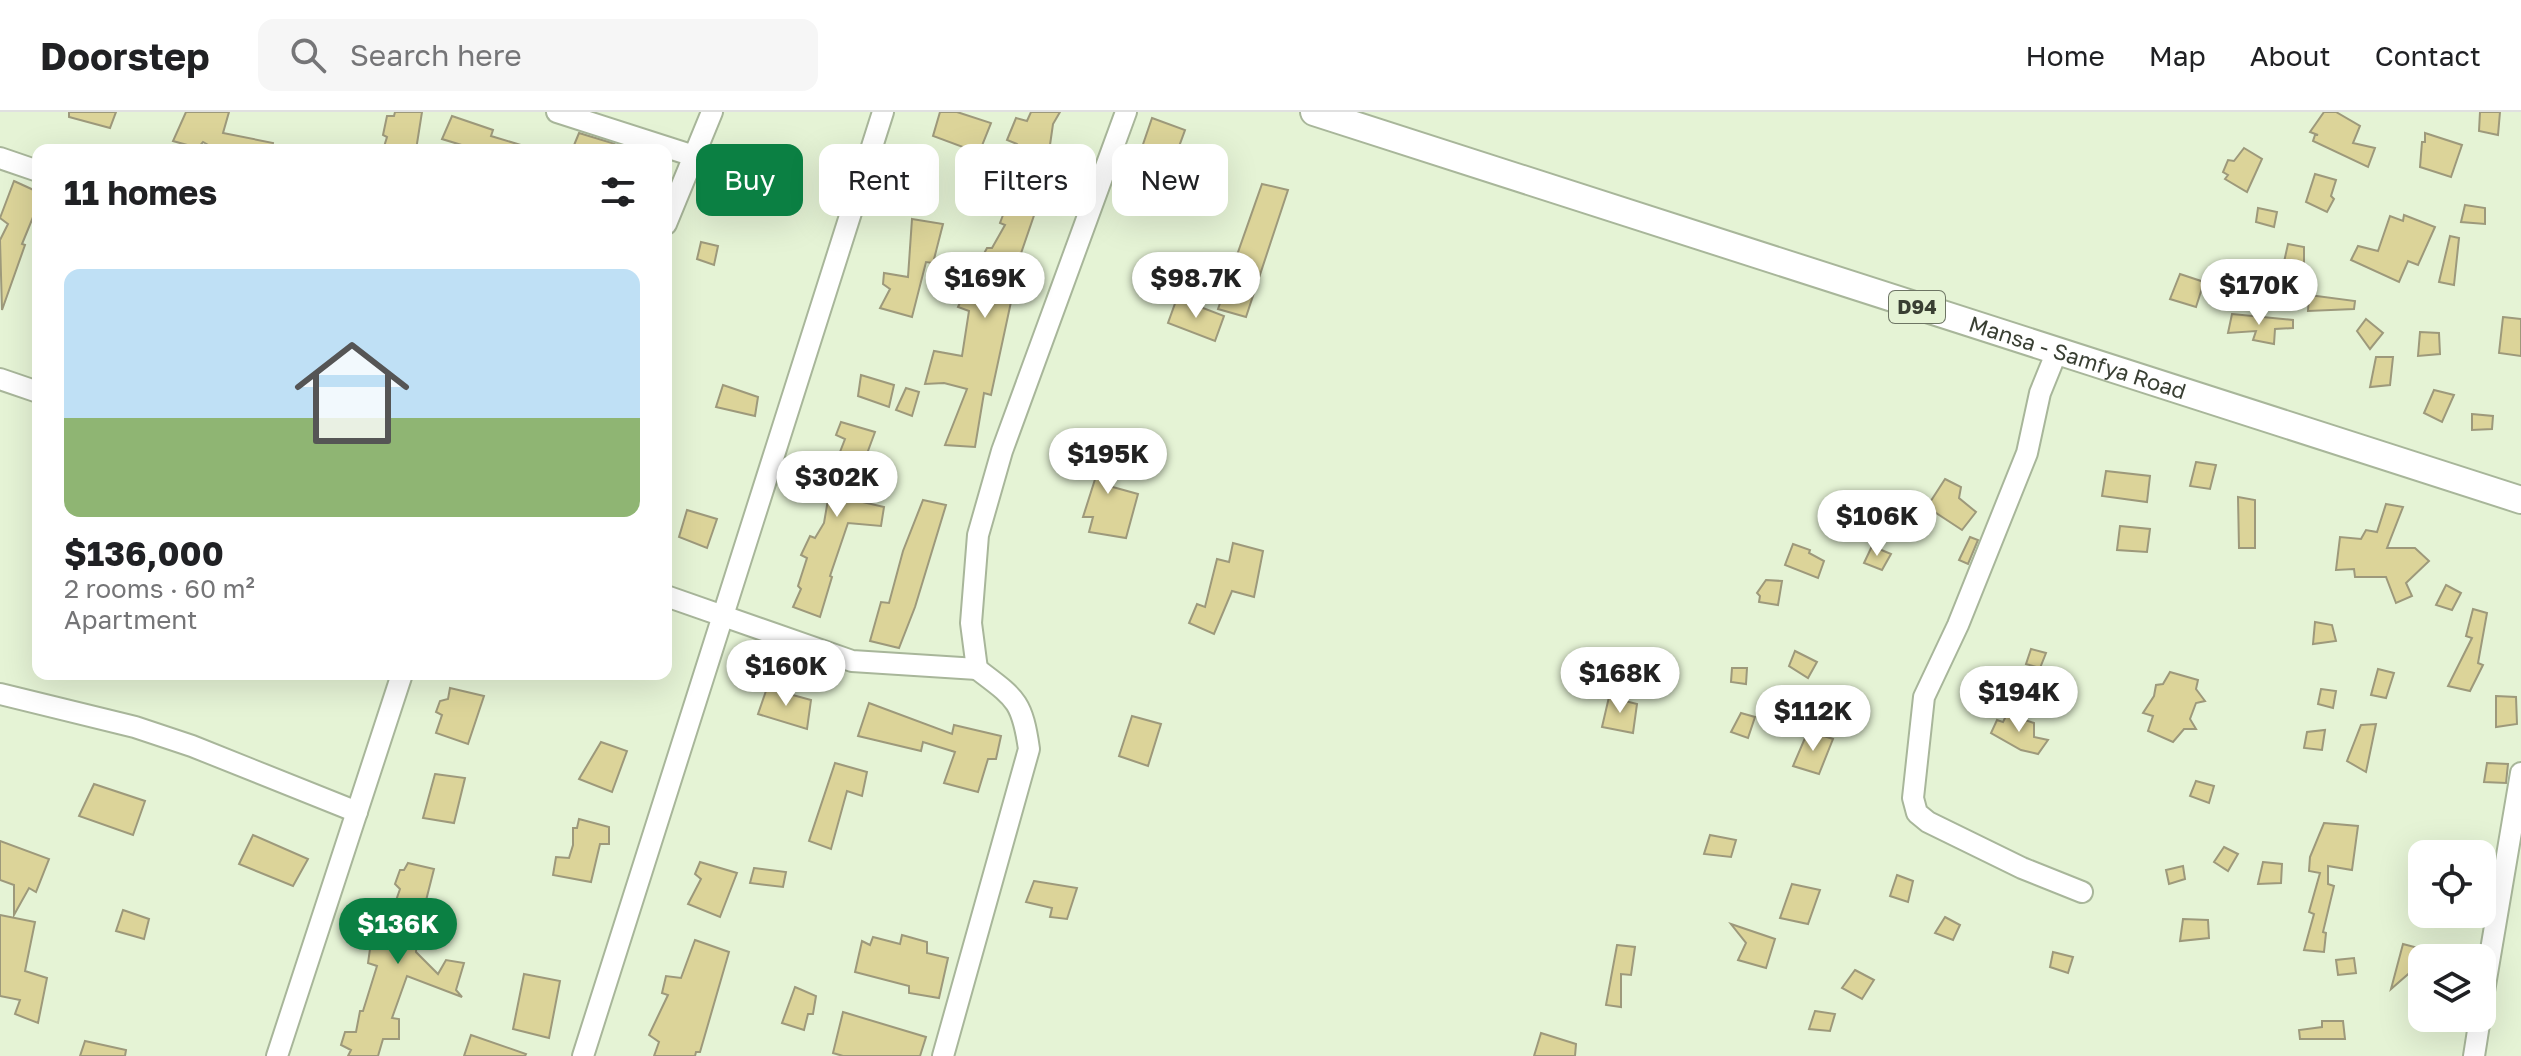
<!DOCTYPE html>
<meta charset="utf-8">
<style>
:root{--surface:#fff;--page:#f6f6f6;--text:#202124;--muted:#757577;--line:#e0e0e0;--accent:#0b8043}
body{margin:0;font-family:"Golos Text",sans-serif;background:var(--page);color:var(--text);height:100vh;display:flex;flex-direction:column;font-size:30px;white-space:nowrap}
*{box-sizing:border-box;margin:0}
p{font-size:26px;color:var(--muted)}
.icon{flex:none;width:44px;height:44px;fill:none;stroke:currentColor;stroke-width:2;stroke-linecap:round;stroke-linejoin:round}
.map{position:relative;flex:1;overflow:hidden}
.drawer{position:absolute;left:32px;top:32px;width:640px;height:536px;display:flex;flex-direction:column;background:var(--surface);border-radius:16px;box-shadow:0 8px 32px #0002}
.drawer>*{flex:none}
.hud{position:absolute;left:696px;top:32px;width:760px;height:72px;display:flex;gap:16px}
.tools{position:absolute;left:2408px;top:728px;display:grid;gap:16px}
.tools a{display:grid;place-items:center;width:88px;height:88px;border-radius:16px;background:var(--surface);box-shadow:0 8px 32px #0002;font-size:40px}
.price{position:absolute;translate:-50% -68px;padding:0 18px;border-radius:28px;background:#fff;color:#222;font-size:26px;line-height:52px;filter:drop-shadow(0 2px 4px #0008)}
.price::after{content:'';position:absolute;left:50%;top:48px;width:24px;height:18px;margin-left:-12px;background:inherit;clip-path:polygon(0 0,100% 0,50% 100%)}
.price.selected{background:var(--accent);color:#fff}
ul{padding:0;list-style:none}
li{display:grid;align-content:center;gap:16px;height:424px;padding:0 32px}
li+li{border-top:2px solid var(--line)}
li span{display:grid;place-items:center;height:248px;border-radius:16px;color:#555}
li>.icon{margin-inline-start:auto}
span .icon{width:144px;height:144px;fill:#fffc;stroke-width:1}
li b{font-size:34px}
h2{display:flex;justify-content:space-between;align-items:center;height:96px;padding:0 32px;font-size:34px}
.tag{padding:0 28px;border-radius:16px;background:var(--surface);box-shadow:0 8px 32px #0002;font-size:28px;line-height:72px}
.tag.selected{background:var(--accent);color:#fff}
header{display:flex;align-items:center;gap:48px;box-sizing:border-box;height:112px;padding:0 40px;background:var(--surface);border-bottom:2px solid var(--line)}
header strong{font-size:38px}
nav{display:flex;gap:44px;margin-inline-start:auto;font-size:28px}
.search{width:560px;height:72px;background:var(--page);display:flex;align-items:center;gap:20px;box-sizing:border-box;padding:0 28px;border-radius:16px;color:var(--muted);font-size:30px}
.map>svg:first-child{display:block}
.building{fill:#dcd499;stroke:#9d997b;stroke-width:2}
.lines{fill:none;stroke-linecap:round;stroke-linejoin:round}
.minor-casing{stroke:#a8b69a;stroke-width:24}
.major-casing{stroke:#a8b69a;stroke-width:30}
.minor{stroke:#fff;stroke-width:20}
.major{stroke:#fff;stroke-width:26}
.labels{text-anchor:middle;stroke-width:7;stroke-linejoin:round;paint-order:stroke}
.shield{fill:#e5f3d5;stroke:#6d7564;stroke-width:2}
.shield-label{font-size:20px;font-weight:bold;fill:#393f33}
.street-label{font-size:22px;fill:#393f33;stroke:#e5f3d5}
</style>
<header>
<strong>Doorstep</strong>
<div class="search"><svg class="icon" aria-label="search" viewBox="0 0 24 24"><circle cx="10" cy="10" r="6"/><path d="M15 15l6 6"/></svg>Search here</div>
<nav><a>Home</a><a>Map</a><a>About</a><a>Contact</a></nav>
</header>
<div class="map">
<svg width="2521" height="944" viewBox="0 0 2521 944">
<rect width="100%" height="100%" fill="#e5f3d5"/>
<g class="building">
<polygon points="69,0 116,0 110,16 69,5"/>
<polygon points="186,0 229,0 223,21 273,31 272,38 217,38 203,30 198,36 173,29"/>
<polygon points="395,0 422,0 416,38 383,38 387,25 383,23 387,4 394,4"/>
<polygon points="940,0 957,0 991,11 979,41 933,24"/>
<polygon points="1031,0 1060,0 1053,12 1050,33 1045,33 1037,53 1014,48 1017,32 1007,28 1016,6 1027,9"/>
<polygon points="2324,0 2336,0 2360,14 2353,31 2375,36 2368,55 2313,29 2315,23 2318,23 2310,20"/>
<polygon points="2480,0 2500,0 2498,23 2479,19"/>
<polygon points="452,4 493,18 491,24 524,34 523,38 478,38 442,27"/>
<polygon points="1152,6 1185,18 1158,92 1126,82"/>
<polygon points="579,21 612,31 627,38 572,38"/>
<polygon points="2425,21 2462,33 2451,65 2420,55 2422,30 2425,30"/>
<polygon points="2244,36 2262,47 2247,80 2225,67 2228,63 2223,60 2228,48 2234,49"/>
<polygon points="966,56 981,61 975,84 958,78"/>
<polygon points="2315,62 2336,68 2331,84 2334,87 2327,100 2306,90"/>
<polygon points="14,69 38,80 38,93 22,132 25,133 2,198 0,128 8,112 0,106"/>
<polygon points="1262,72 1288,78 1246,205 1218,197"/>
<polygon points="1014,78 1041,83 1005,188 1011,190 991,283 984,281 975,335 945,333 967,277 944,271 925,272 934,239 962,244 969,199 958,195 967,176 974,178 989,151 981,147 987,136 992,136 1005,113 1000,111 1003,103 985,92 1009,92"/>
<polygon points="2465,93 2485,96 2485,112 2461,110"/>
<polygon points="2258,96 2277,100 2274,115 2256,110"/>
<polygon points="2404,103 2435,115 2418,153 2408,149 2399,170 2351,148 2358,134 2378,139 2390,104 2403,109"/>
<polygon points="912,107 943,112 933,151 926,150 912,205 880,196 890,177 883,172 884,161 908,165"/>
<polygon points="2450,124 2459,126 2454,173 2439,170"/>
<polygon points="701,130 718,134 714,153 697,147"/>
<polygon points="2288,132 2304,135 2304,153 2284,150"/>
<polygon points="2269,158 2289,158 2289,183 2267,182"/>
<polygon points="2180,162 2204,170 2196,195 2170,187"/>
<polygon points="2309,183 2355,189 2354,197 2308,199"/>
<polygon points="1177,186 1224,204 1215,229 1168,211"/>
<polygon points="2232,202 2293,208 2293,216 2275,217 2274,232 2253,228 2256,219 2228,221"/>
<polygon points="2503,205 2521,207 2521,244 2499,241"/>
<polygon points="2366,207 2383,221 2370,237 2357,219"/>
<polygon points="2420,220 2439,221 2440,242 2418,244"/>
<polygon points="2376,245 2393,245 2390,273 2370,275"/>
<polygon points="861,263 894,273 889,295 858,284"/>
<polygon points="723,273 758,285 755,304 716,295"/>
<polygon points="906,276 919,280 912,304 896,298"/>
<polygon points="2434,278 2454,283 2442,310 2424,301"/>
<polygon points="2472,302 2493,304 2492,317 2472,318"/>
<polygon points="841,310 875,320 858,366 854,388 884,395 881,414 848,411 830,464 832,465 820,505 793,495 801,477 798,474 807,446 801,443 810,424 815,426 824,411 833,358 845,327 836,323"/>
<polygon points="1108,327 1116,329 1109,374 1138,382 1126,426 1089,420 1093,405 1083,405 1097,361 1089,361 1094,330 1106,331"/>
<polygon points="2196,350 2216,353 2210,377 2190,374"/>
<polygon points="2106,359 2150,364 2147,390 2102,384"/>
<polygon points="1945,367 1961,375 1959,386 1976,400 1962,418 1927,395"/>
<polygon points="2238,385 2255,388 2255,436 2239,436"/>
<polygon points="923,388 946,393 915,495 899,536 870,529 881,490 889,491 903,439"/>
<polygon points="2386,392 2403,395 2387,436 2415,436 2429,449 2406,471 2412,484 2396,491 2386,465 2355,465 2354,457 2336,458 2340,425 2361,427 2366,418 2377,420"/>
<polygon points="687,398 717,407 707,436 679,425"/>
<polygon points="2120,414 2150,417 2147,440 2117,438"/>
<polygon points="1970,425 1978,428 1968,452 1959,448"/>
<polygon points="1233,431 1263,439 1257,470 1254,485 1232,479 1214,522 1189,511 1197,492 1205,495 1217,447 1229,450"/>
<polygon points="1793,432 1810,438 1809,441 1824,449 1818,466 1785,453"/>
<polygon points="1872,434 1891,442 1882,458 1864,451"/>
<polygon points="1766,468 1782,469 1778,493 1759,490 1760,484 1757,481"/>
<polygon points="2446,473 2461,481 2452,498 2436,493"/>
<polygon points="2473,497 2487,501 2478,551 2483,553 2470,579 2448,574 2472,526 2466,524"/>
<polygon points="2315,510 2332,513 2336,529 2313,532"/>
<polygon points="2031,537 2046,541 2040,556 2026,552"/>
<polygon points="1795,539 1817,550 1808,566 1789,554"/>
<polygon points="1732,556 1747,556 1746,572 1731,570"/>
<polygon points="2378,557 2394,561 2386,586 2371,583"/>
<polygon points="2170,560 2198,568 2196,577 2205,589 2196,591 2190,607 2196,617 2184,617 2173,630 2148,619 2153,604 2143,601 2154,584 2156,573 2163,572"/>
<polygon points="450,576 484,584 468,632 436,621 442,603 436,600 440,589 448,587"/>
<polygon points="767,576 811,588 807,617 758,602"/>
<polygon points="2321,577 2336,579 2333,596 2318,592"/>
<polygon points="2496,584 2516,585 2517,612 2496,615"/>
<polygon points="1609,585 1637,592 1633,621 1602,615"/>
<polygon points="869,591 952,622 954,613 1001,624 996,647 988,647 978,680 944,671 955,640 923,630 921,639 858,624"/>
<polygon points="1741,601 1755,605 1748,626 1731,620"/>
<polygon points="2007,602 2034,611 2034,625 2048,628 2038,642 2021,638 1991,621 1997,608 2003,610"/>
<polygon points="1132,604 1161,612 1148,654 1119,644"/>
<polygon points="2376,612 2366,660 2347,649 2361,613"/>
<polygon points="2325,618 2322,638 2304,636 2307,620"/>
<polygon points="1808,619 1833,627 1819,662 1793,654"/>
<polygon points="601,630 627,639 612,680 579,667"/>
<polygon points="835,651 867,660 862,684 847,679 831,737 809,729"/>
<polygon points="2487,651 2508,652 2506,671 2484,670"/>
<polygon points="435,662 465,666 454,711 423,706"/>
<polygon points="2196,669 2214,674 2209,691 2190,684"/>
<polygon points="94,672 145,689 133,723 79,704"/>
<polygon points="579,707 609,715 609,732 600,732 591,770 553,763 556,745 569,746 573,733 573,716 577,716"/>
<polygon points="2324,711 2358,714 2352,758 2328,754 2328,772 2334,774 2323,820 2326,821 2324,840 2304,838 2314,802 2309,800 2320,761 2309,759 2310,745"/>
<polygon points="253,723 308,747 293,774 239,752"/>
<polygon points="1710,723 1736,728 1731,745 1704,742"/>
<polygon points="0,729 49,747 36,780 29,776 14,803 14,773 0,768"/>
<polygon points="2224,735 2238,742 2228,759 2214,750"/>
<polygon points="700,750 737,761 720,805 688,792 701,767 695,762"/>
<polygon points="2263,750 2282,752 2281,771 2258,772"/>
<polygon points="408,751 434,757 417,824 416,840 438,862 446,848 464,851 456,878 462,885 407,864 392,906 399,907 399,927 383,927 378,944 348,944 351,938 341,933 345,920 356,920 360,899 363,899 377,854 368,851 371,830 387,826 396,801 392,800 400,777 395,772 400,758 404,758"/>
<polygon points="2183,754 2185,767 2169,772 2166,758"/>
<polygon points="754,756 786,760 783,775 750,771"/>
<polygon points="1897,763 1913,769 1908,790 1890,784"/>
<polygon points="1034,769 1077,776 1067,807 1050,805 1052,796 1026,790"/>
<polygon points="1792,772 1820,778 1808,812 1780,806"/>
<polygon points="123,798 149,807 144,827 116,819"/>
<polygon points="0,803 35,810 25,859 47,866 38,911 15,902 20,888 0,884"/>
<polygon points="1945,805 1960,813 1953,828 1935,821"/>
<polygon points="2183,807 2208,808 2209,826 2180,829"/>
<polygon points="1731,812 1775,827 1766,856 1738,848 1746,831"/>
<polygon points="902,823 927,830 927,841 948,846 939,886 909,881 909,874 855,860 862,829 870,833 873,825 900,832"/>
<polygon points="695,828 729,840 700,940 696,940 695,944 654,944 659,930 649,923 668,883 662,881 666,864 681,866"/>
<polygon points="2403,832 2422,837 2422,850 2391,877"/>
<polygon points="1617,833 1635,835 1631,863 1621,862 1621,895 1606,893"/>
<polygon points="2053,840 2073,845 2068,861 2050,855"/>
<polygon points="2354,846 2356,861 2338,863 2336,848"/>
<polygon points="1855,858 1874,868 1862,887 1842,876"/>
<polygon points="524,862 560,869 549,926 513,917"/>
<polygon points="795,875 816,884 813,902 808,902 804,918 782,911"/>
<polygon points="1815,899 1835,902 1830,919 1809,917"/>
<polygon points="843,900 926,925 920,944 843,944 833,941"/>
<polygon points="2322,909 2343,909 2345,927 2300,927 2299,918 2322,915"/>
<polygon points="1541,921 1576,932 1575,944 1534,944"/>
<polygon points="471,923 526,942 525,944 464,944"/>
<polygon points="85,929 126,938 125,944 80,944"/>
</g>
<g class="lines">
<g class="minor-casing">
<g id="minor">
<polyline points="557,0 694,44"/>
<polyline points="0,46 38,59"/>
<polyline points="666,112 712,0"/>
<polyline points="2057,239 2040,281 2027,341 1958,513 1924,585 1913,686 1917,701 1928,710 2022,756 2082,780"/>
<polyline points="0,267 38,280"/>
<polyline points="666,484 852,549 977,557 971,511 978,423 1002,339 1126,0"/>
<polyline points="0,582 135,615 192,634 357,700"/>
<polyline points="2482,891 2521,661"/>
<polyline points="277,944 402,562"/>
<polyline points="583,944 883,0"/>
<path d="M943,944L1029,637C1022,588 1015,586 977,557"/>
<polyline points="2474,944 2480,906"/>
</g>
</g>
<g class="major-casing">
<g id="major">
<path id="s1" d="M1314,0L2521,388"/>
</g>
</g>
<use href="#minor" class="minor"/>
<use href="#major" class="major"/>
</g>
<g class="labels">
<rect class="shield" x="1889" y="179" width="56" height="32" rx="6"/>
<g class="shield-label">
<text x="1917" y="202">D94</text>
</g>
<g class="street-label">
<text dy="8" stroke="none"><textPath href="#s1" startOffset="802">Mansa - Samfya Road</textPath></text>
</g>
</g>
</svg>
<div class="tools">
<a><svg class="icon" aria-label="locate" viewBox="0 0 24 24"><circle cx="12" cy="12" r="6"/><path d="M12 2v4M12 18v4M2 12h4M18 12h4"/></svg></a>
<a><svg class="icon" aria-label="layers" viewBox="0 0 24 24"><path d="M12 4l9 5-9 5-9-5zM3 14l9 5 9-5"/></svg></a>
</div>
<b class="price" style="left:985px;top:208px">$169K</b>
<b class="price" style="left:1196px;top:208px">$98.7K</b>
<b class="price" style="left:2259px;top:215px">$170K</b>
<b class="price" style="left:1108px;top:384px">$195K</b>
<b class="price" style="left:837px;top:407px">$302K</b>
<b class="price" style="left:1877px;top:446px">$106K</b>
<b class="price" style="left:786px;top:596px">$160K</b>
<b class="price" style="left:1620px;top:603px">$168K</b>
<b class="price" style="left:2019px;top:622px">$194K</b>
<b class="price" style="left:1813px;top:641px">$112K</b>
<b class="price selected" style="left:398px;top:854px">$136K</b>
<div class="hud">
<a class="tag selected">Buy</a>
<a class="tag">Rent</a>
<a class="tag">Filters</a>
<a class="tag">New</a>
</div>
<section class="drawer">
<h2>11 homes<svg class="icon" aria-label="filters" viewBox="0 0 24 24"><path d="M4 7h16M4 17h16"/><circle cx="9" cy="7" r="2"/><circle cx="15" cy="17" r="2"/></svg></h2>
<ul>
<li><span style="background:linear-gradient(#bfe0f5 60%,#8fb573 0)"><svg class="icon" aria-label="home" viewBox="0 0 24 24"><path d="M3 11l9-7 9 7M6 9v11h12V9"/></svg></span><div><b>$136,000</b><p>2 rooms · 60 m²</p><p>Apartment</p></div></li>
</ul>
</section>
</div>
